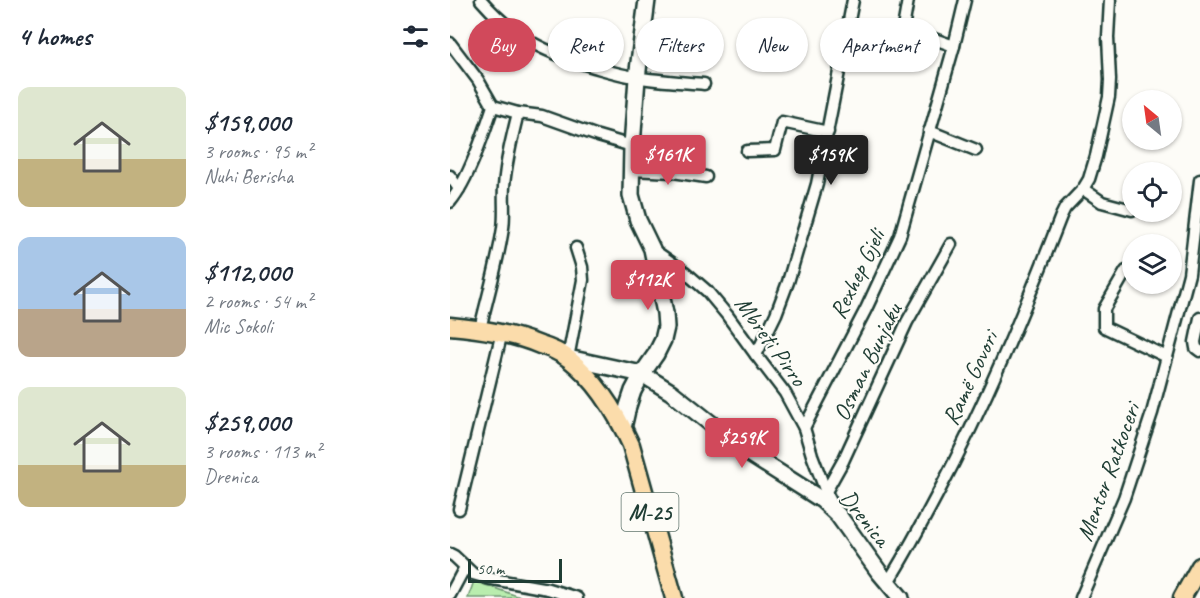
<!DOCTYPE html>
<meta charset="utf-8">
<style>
:root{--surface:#fff;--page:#f2f2f3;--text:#1f2937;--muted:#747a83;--accent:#d1495b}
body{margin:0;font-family:Caveat,sans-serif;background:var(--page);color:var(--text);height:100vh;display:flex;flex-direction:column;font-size:22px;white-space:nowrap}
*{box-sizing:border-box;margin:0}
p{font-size:20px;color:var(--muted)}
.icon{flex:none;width:33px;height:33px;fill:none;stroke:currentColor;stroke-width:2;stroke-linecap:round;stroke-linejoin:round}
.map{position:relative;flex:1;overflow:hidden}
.panel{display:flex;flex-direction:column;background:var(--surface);width:450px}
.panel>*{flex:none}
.hud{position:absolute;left:18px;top:18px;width:570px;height:54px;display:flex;gap:12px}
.needle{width:39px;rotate:331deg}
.fabs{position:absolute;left:672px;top:90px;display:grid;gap:12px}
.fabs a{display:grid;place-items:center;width:60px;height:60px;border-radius:50%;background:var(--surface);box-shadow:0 2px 4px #0004;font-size:30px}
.scale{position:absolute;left:18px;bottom:15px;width:94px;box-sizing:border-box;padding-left:6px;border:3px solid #1f3d34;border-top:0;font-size:16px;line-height:21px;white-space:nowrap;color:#1f3d34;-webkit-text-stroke:4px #fdfcf7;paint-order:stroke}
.price{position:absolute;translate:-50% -51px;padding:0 14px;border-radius:6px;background:var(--accent);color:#fff;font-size:20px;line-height:39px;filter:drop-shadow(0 2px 3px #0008)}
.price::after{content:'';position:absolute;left:50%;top:36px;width:18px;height:14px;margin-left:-9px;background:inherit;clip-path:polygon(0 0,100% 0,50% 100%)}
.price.selected{background:#222;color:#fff}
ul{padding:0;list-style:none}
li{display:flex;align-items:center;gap:18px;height:150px;padding:0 18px}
li span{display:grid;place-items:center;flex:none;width:168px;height:120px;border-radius:12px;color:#555}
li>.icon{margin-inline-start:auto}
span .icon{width:72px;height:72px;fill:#fffc;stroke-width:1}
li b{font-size:26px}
h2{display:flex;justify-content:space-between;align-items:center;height:72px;padding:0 18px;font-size:26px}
.tag{padding:0 21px;border-radius:27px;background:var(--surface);box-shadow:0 2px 4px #0004;font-size:21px;line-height:54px}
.tag.selected{background:var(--accent);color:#fff}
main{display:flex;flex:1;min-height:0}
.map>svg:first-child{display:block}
.green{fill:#b9edae;stroke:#6c9571;stroke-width:1.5}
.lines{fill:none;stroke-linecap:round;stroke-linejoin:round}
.street-casing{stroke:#1f3d34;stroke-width:15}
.secondary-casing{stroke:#1f3d34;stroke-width:20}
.primary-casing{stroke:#1f3d34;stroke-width:21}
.street{stroke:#fdfcf7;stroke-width:10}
.secondary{stroke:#fdfcf7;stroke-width:15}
.primary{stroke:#fbdcab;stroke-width:16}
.labels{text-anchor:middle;stroke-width:4.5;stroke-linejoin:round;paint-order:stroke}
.shield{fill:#fdfcf7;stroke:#62766e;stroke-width:1.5}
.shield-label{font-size:22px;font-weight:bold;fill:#1f3d34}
.street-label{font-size:24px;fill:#1f3d34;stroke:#fdfcf7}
</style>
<main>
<section class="panel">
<h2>4 homes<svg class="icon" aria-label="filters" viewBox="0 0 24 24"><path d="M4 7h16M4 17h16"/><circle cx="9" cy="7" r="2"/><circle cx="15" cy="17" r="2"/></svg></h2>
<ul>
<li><span style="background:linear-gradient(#dfe7d0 60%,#c2b280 0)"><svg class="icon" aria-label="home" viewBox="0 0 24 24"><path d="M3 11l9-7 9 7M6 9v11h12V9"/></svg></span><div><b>$159,000</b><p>3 rooms · 95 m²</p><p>Nuhi Berisha</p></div></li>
<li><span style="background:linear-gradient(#a9c7e8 60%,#b9a48a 0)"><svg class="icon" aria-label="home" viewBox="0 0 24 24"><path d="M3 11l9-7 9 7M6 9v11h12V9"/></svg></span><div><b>$112,000</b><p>2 rooms · 54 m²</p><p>Mic Sokoli</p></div></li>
<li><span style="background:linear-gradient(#dfe7d0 65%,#c2b280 0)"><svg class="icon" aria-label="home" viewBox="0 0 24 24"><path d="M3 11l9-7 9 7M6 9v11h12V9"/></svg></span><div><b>$259,000</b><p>3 rooms · 113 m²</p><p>Drenica</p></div></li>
</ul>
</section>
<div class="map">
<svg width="750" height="598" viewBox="0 0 750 598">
<rect width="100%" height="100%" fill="#fdfcf7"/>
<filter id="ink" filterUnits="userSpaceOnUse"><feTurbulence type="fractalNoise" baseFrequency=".0167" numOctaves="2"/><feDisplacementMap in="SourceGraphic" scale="12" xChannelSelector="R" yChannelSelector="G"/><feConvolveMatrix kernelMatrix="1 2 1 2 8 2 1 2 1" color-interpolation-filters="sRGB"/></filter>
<g filter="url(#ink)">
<polygon class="green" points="24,581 73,598 18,598"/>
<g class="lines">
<g class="street-casing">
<g id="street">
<path d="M31,0C64,38 96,53 144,67C158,71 171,75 185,77C208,81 231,82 254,84"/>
<polyline points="458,0 453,28 504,46"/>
<polyline points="0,43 28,80 43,106"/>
<polyline points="43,106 68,113 92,116 148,136 182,146"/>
<polyline points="479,131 526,150"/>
<polyline points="297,151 325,150 332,122 378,132"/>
<polyline points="181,170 223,172 256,177"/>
<polyline points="0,176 9,189"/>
<polyline points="633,189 652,202 682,210"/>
<path d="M0,202C18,181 34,133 43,106"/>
<polyline points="202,249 235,272 257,291 277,315 306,355 335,393 354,428 362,455 376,492 384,507"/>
<polyline points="676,271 654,309 654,327 717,357"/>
<polyline points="750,318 745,342 746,348 750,351"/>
<path d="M30,329C38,295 48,262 53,228C55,214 53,200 54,186C56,161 62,137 68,113"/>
<polyline points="306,355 326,314 338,282 367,184 403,0"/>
<polyline points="118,358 133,280 132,267 126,248"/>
<polyline points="354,428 416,309 450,236 504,46 515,0"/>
<polyline points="374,495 393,461 457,322 501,244"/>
<polyline points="9,509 52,332"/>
<polyline points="0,554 4,556 23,574 37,578 98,589 127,598"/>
<path d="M438,582C456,554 471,525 487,495C535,405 574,311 611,216L615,208L633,189L639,179L646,156L659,97L660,80L658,37L660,0"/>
<polyline points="0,595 15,567"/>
<polyline points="631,598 674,498 702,413 739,274 750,180"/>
</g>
</g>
<g class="secondary-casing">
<g id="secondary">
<polyline points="118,358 192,374 221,392 298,453 372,500 388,515 429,572 451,598"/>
<polyline points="173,428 178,406 183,391 192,374 206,354 213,340 216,327 215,313 202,249 188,220 181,195 182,146 187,78 197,0"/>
</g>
</g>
<g class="primary-casing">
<g id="primary">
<path d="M0,326C31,329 61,333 90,345C100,348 111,353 119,359C147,381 167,414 181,445L224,598"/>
<polyline points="732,598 750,566"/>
</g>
</g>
<use href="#street" class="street"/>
<use href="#secondary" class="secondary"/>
<use href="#primary" class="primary"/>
</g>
</g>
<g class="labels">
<rect class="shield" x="171.5" y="493" width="57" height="38" rx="4.5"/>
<g class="shield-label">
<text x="200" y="520">M-25</text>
</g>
<g class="street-label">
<text transform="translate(407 274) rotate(-64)" y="8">Rexhep Gjeli</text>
<text transform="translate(321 341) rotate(54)" y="8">Mbreti Pirro</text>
<text transform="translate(417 362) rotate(-64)" y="8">Osman Bunjaku</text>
<text transform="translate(520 378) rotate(-65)" y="8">Ramë Govori</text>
<text transform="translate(658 472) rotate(-70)" y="8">Mentor Ratkoceri</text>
<text transform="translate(415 518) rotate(51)" y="8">Drenica</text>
</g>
</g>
</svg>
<div class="fabs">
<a><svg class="needle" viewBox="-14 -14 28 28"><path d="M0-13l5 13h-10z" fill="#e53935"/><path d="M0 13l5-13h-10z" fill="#747a83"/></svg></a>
<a><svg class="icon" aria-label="locate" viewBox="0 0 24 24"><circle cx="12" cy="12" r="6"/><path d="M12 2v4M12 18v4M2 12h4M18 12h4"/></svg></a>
<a><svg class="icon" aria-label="layers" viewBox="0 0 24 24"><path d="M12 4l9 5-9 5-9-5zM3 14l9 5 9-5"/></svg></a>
</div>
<div class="scale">50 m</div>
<b class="price" style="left:218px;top:186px">$161K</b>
<b class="price selected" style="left:381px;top:186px">$159K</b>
<b class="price" style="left:198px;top:311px">$112K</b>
<b class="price" style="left:292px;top:469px">$259K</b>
<div class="hud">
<a class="tag selected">Buy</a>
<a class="tag">Rent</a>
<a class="tag">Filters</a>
<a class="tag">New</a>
<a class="tag">Apartment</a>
</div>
</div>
</main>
